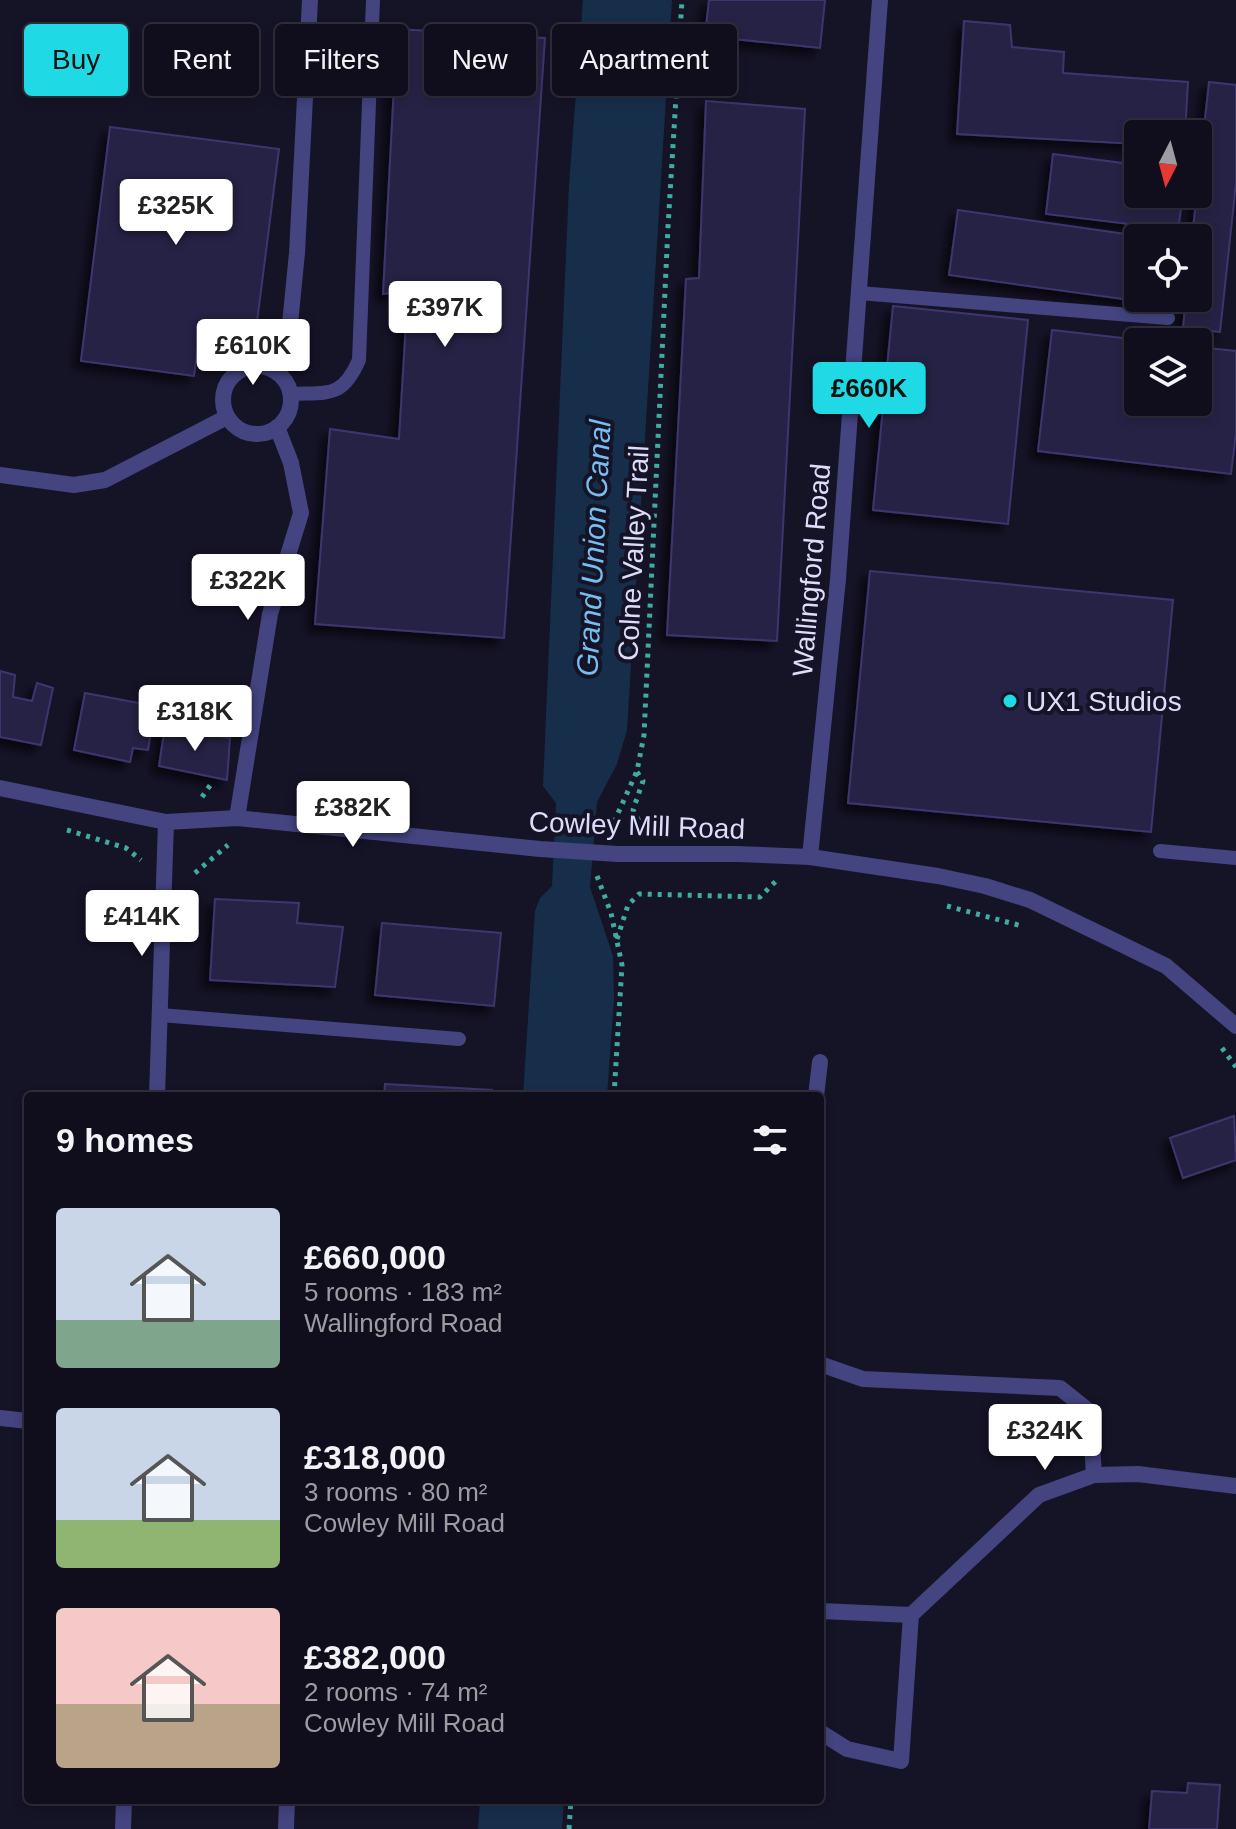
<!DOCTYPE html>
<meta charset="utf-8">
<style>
:root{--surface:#100e1c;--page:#1e1c29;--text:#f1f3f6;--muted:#9c9ca3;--line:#302e3b;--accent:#1fd9e4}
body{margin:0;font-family:Arial,sans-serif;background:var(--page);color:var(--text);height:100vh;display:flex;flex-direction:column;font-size:30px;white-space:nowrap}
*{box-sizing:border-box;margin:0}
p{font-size:26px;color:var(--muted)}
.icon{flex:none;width:44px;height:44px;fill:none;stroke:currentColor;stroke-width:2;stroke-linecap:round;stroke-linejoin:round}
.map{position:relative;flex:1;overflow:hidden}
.details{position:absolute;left:24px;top:1092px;width:800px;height:712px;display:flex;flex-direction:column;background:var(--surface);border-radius:8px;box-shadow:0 4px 12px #0003,0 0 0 2px var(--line)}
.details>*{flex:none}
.top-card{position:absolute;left:24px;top:24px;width:800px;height:72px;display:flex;gap:16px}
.needle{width:52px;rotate:186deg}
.controls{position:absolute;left:1124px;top:120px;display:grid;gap:16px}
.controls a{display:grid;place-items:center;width:88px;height:88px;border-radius:8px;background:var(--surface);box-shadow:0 4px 12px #0003,0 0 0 2px var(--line);font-size:40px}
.price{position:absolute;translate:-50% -68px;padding:0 18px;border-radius:8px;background:#fff;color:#222;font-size:26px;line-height:52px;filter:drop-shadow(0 2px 4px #0008)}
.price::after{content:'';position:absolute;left:50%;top:48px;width:24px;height:18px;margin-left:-12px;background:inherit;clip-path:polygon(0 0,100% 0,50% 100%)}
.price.selected{background:var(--accent);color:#111}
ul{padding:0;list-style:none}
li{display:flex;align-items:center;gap:24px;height:200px;padding:0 32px}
li span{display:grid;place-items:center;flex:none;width:224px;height:160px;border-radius:8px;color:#555}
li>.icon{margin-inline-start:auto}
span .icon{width:96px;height:96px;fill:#fffc;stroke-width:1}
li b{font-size:34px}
h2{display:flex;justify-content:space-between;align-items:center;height:96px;padding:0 32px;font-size:34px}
.pill{padding:0 28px;border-radius:8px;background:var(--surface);box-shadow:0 4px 12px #0003,0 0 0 2px var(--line);font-size:28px;line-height:72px}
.pill.selected{background:var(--accent);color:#111}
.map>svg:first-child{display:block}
.water{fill:#172e4b}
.building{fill:#272145;stroke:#3e366e;stroke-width:2;filter:url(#shadow)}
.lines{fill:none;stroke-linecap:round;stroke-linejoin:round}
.path{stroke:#3faca1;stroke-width:5;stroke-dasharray:4 6;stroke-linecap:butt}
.service{stroke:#434480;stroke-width:14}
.minor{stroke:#434480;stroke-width:16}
.tertiary{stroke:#434480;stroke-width:16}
.poi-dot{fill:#1fd9e4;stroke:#151326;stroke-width:3}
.labels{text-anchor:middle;stroke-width:8;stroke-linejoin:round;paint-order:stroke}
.street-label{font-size:28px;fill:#dedcfb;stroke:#151326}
.poi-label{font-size:28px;fill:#dedcfb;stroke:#151326;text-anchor:start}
.water-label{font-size:30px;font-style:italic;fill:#77bdef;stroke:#151326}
</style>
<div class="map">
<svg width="1236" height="1829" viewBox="0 0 1236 1829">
<defs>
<filter id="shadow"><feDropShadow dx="-7" dy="7" stdDeviation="4" flood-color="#0009"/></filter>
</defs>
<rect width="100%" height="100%" fill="#151326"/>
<g class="water">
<polygon points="583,0 672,0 627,730 617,764 597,802 590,887 613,956 614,1000 607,1096 523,1096 535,911 540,898 552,886 556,803 543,786 569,185"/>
<polygon points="480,1800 564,1800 562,1829 478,1829"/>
</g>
<g class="building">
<polygon points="709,0 825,0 820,48 705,36"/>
<polygon points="964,21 1010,25 1012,47 1064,52 1063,73 1188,82 1185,134 1138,134 1138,144 957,134"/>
<polygon points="397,29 545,38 504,638 315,624 330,429 399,439 408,290 383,294"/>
<polygon points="1209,82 1236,85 1236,183 1220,332 1183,328 1186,298 1198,298 1198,238 1192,238"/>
<polygon points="706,101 805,109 777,641 667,635 686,279 699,278"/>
<polygon points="110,127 279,149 256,330 201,323 194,376 81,361"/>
<polygon points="1053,154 1138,165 1138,194 1183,194 1178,230 1046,214"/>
<polygon points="958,210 1153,238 1138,238 1138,298 1160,298 1159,304 949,275"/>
<polygon points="893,306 1028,320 1008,524 873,510"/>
<polygon points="1052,330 1158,342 1138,342 1138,402 1198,402 1198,347 1236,351 1236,433 1231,474 1038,451"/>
<polygon points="870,571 1173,600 1151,832 848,803"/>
<polygon points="0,671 15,675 13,697 32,701 37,683 53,688 41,745 0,737"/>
<polygon points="85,693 155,706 148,750 133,748 130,762 74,750"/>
<polygon points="165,726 230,738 227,780 159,766"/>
<polygon points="215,899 299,903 297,923 343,927 335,987 210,980"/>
<polygon points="382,923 501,933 494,1006 375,995"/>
<polygon points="385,1084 492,1090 492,1096 384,1096"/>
<polygon points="1234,1116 1236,1160 1183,1178 1170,1138"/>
<polygon points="1188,1783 1220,1785 1217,1829 1149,1829 1152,1791 1187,1793"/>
</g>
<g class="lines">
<g class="path">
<polyline points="637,772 643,781 633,810 645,832"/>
<polyline points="202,797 211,784"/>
<polyline points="67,830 126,848 141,860"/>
<polyline points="610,831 637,771 644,735 668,227 682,0"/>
<polyline points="195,873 228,845"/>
<polyline points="597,876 611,913 622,965 614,1096"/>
<polyline points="947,906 1022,926"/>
<polyline points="617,939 628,905 639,894 760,897 778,879"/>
<polyline points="1222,1048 1236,1067"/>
<polyline points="569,1829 571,1800"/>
</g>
<g class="service">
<polyline points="859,293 1168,318"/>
<path d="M290,394C328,392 342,399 359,360L373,0"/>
<polyline points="1160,851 1236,858"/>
<polyline points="160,1015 459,1039"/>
</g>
<g class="minor">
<circle cx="257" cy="400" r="34"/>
<polyline points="277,372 289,334 297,253 310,0"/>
<polyline points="0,475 74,485 105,480 227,417"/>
<polyline points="237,818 270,614 301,513 291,463 277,427"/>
<polyline points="810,857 838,579 880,0"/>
<polyline points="157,1096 166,822"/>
<polyline points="816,1096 820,1062"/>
<polyline points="820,1364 863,1379 1060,1388 1090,1412 1094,1475"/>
<polyline points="0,1418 28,1421"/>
<polyline points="820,1611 911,1615"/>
<polyline points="820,1732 847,1749 901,1761 911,1615 1039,1495 1094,1475 1138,1474 1236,1486"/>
<polyline points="123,1829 124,1800"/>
<polyline points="286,1829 287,1800"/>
</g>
<polyline class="tertiary" points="0,788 166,822 237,818 540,849 618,854 737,854 810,857 938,876 985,886 1030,900 1121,944 1166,966 1236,1026"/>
</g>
<circle class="poi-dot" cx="1010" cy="701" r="8"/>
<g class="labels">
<g class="street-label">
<text transform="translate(633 553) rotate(-87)" y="10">Colne Valley Trail</text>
<text transform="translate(811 570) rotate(-85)" y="10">Wallingford Road</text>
<text transform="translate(637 825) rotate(2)" y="10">Cowley Mill Road</text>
</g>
<g class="poi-label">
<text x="1026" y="711">UX1 Studios</text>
</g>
<g class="water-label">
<text transform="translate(594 548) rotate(-87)" y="10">Grand Union Canal</text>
</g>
</g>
</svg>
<div class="controls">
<a><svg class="needle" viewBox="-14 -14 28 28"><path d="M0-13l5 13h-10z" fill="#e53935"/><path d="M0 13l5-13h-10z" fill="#9c9ca3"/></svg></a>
<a><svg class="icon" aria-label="locate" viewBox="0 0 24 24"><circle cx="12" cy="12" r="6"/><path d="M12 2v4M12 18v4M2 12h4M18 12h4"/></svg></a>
<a><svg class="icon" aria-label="layers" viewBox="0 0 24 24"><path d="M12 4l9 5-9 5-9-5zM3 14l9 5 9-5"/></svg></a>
</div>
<b class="price" style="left:176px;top:247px">£325K</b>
<b class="price" style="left:445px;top:349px">£397K</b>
<b class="price" style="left:253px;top:387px">£610K</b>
<b class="price selected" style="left:869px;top:430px">£660K</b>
<b class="price" style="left:248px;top:622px">£322K</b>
<b class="price" style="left:195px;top:753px">£318K</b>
<b class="price" style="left:353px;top:849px">£382K</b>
<b class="price" style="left:142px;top:958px">£414K</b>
<b class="price" style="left:1045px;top:1472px">£324K</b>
<div class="top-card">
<a class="pill selected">Buy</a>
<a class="pill">Rent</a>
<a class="pill">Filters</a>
<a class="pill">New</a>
<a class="pill">Apartment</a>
</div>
<section class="details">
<h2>9 homes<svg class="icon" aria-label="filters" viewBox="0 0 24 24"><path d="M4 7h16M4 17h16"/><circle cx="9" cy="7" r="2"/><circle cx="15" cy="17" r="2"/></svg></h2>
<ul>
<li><span style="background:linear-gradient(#c9d6e8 70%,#7fa58c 0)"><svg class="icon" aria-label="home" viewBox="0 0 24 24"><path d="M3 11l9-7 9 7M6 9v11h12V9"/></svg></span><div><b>£660,000</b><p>5 rooms · 183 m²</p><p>Wallingford Road</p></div></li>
<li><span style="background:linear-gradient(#c9d6e8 70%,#8fb573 0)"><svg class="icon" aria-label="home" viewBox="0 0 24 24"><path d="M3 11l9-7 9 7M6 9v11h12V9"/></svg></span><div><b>£318,000</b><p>3 rooms · 80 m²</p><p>Cowley Mill Road</p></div></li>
<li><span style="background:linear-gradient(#f6c9c9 60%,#b9a48a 0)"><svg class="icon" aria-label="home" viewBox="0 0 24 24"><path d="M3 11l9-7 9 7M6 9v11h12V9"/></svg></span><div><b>£382,000</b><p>2 rooms · 74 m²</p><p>Cowley Mill Road</p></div></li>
</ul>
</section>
</div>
